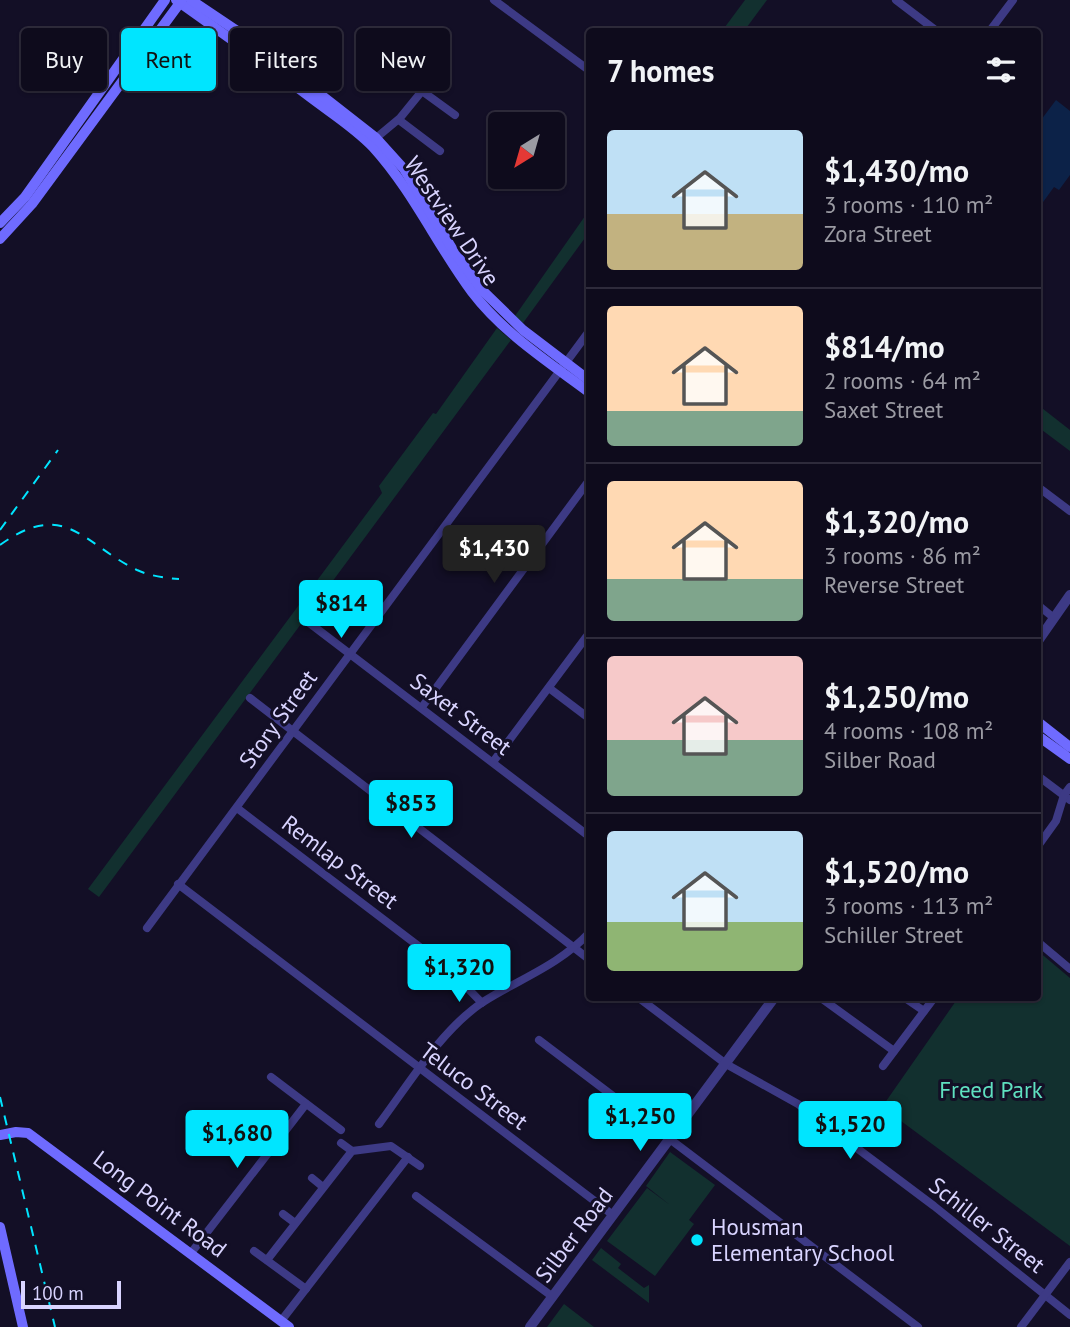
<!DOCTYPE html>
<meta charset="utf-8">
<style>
:root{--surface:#0e0b1c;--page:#171425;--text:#f1f3f6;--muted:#9b9ba3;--line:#2e2b3b;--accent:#00e5ff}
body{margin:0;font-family:"PT Sans",sans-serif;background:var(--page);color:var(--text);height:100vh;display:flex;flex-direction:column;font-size:26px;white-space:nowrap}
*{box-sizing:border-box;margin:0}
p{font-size:23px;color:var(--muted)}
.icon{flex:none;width:38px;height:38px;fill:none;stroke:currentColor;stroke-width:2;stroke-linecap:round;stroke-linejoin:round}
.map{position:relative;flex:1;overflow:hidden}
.panel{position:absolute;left:586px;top:28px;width:455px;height:973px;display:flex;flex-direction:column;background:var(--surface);border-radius:7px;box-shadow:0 2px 5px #0004,0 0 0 2px var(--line)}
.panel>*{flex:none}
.guide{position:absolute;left:21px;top:28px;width:460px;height:63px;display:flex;gap:14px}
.needle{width:46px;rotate:217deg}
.fabs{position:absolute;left:488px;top:112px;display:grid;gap:14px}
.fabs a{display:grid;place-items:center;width:77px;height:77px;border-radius:7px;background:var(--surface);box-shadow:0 2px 5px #0004,0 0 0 2px var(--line);font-size:35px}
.scale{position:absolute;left:21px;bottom:18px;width:100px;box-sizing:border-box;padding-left:7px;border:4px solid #d9d4ff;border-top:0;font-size:19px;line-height:24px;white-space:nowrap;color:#d9d4ff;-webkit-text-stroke:5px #130f26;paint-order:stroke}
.price{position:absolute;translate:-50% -60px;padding:0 16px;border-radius:7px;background:var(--accent);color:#111;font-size:23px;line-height:46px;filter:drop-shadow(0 2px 4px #0008)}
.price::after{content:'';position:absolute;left:50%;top:42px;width:21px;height:16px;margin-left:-10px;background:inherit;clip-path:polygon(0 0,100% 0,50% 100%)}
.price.on{background:#222;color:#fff}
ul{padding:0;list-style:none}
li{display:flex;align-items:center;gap:21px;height:175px;padding:0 21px}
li+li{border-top:2px solid var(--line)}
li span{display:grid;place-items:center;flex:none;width:196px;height:140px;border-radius:7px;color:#555}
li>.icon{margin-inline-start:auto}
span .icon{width:84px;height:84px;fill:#fffc;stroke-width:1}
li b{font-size:30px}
h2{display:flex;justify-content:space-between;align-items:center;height:84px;padding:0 21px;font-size:30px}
.tag{padding:0 24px;border-radius:7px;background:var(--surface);box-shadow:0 2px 5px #0004,0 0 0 2px var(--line);font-size:24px;line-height:63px}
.tag.on{background:var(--accent);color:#111}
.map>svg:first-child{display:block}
.green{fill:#12302f}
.water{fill:#0c2248}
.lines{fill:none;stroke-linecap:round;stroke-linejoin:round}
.minor{stroke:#3d3a85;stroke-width:8}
.tertiary{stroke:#3d3a85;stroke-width:10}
.secondary{stroke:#6f6bff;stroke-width:10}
.rail{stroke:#00e5ff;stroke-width:2;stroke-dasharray:10 9;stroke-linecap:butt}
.poi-dot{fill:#00e5ff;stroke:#130f26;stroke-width:2.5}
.labels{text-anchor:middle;stroke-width:6;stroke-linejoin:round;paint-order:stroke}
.street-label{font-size:23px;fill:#d9d4ff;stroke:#130f26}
.park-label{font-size:23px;fill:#5fe0c0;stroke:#130f26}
.poi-label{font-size:23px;fill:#d9d4ff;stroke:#130f26;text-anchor:start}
</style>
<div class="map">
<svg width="1070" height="1327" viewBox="0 0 1070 1327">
<rect width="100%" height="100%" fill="#130f26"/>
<g class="green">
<polygon points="745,0 767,0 744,31 722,31"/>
<polygon points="590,209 590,231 523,323 515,316"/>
<polygon points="497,328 511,340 99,897 88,889 382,493 379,486 433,413 436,414"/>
<polygon points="1038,405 1070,430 1070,451 1038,427"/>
<polygon points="1038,951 1070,978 1070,1246 882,1107 958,998 1038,998"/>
<polygon points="670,1152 715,1185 689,1220 694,1224 655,1276 607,1241 647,1188 670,1205 646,1186"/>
<polygon points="601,1248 621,1264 618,1268 644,1288 649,1285 649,1303 592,1260"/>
<polygon points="564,1304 594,1327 547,1327"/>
</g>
<polygon class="water" points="1056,100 1070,111 1070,175 1059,190 1054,187 1038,209 1038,124"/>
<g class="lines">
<g class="minor">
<polyline points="494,0 590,71"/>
<polyline points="896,0 938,32"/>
<polyline points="989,32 1013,0"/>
<polyline points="399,120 440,151"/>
<polyline points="376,138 400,118 422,91 455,115"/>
<polyline points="1038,487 1070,511"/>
<polyline points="1038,605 1054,618"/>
<polyline points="308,622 590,837"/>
<polyline points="549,688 590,719"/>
<polyline points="250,698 590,960"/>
<polyline points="422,707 590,479"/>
<polyline points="493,762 590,632"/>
<polyline points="1038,776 1070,800"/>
<polyline points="237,808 450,970 482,1003"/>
<polyline points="1038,846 1056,821 1064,795 1070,787"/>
<polyline points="178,884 613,1215"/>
<polyline points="147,928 590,330"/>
<polyline points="1038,942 1070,969"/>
<polyline points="639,998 726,1064 798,1104 934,1206 1070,1315"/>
<polyline points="821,998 894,1051"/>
<polyline points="905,998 924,1011"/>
<polyline points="539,1040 918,1327"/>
<polyline points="883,1066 934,998"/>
<polyline points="271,1077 341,1130"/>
<path d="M379,1124C409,1084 441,1030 483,1002C521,978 558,966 590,932"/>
<polyline points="341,1143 352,1151"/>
<polyline points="312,1178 323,1187"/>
<polyline points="416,1196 553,1297"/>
<polyline points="283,1214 295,1223"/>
<polyline points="254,1251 306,1289"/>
<polyline points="191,1253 306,1104"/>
<polyline points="267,1260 352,1151 391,1146 420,1166"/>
<polyline points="281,1321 408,1157"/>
<polyline points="1021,1327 1070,1262"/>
</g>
<g class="tertiary">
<polyline points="1038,641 1070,595"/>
<polyline points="530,1327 774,998"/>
</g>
<g class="secondary">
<path d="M176,0C221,32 266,64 310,97C331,113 355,128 373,147C413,191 437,245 472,292C503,333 550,363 590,393"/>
<polyline points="191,0 252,41 376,138 404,169 453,250 482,290 523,330 590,381"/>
<polyline points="0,223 25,197 165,0"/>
<polyline points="0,239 32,204 182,0"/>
<polyline points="1038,722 1070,747"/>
<polyline points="1038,736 1070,759"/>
<polyline points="0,1135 16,1132 28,1133 289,1327"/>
<polyline points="0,1227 23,1327"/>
</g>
<g class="rail">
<polyline points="0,530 58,450"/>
<path d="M0,545C65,498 83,544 137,570C150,576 165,578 179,579"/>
<polyline points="0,1097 55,1327"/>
</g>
</g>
<circle class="poi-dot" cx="697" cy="1240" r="7"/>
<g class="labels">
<g class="street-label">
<text transform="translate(452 221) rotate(56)" y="8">Westview Drive</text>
<text transform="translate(461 714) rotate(37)" y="8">Saxet Street</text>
<text transform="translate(278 719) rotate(-54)" y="8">Story Street</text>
<text transform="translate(340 862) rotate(37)" y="8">Remlap Street</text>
<text transform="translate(474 1086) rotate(37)" y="8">Teluco Street</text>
<text transform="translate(160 1204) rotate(37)" y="8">Long Point Road</text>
<text transform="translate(987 1225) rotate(38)" y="8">Schiller Street</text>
<text transform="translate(574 1235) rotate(-53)" y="8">Silber Road</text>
</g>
<g class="park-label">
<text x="991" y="1098">Freed Park</text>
</g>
<g class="poi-label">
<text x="711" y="1235">Housman<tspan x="711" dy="26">Elementary School</tspan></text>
</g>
</g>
</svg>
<div class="fabs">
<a><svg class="needle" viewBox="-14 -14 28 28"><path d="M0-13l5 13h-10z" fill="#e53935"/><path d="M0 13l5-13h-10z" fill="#9b9ba3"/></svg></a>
</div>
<div class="scale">100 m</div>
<b class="price on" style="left:494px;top:585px">$1,430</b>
<b class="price" style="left:341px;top:640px">$814</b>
<b class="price" style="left:411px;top:840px">$853</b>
<b class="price" style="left:459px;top:1004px">$1,320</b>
<b class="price" style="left:640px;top:1153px">$1,250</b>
<b class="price" style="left:850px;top:1161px">$1,520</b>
<b class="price" style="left:237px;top:1170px">$1,680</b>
<div class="guide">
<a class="tag">Buy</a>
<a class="tag on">Rent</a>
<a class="tag">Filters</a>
<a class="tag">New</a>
</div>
<section class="panel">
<h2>7 homes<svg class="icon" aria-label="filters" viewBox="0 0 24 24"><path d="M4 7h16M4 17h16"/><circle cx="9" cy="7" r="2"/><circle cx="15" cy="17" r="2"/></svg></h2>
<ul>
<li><span style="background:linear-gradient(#bfe0f5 60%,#c2b280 0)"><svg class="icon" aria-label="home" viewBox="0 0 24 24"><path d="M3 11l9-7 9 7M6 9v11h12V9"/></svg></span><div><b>$1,430/mo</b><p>3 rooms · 110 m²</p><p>Zora Street</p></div></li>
<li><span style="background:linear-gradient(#ffd9b3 75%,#7fa58c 0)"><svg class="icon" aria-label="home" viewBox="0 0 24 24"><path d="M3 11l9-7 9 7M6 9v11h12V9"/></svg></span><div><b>$814/mo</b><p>2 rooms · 64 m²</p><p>Saxet Street</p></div></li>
<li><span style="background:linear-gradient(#ffd9b3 70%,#7fa58c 0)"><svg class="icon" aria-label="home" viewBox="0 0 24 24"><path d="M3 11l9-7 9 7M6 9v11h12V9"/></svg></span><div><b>$1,320/mo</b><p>3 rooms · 86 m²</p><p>Reverse Street</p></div></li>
<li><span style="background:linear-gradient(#f6c9c9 60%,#7fa58c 0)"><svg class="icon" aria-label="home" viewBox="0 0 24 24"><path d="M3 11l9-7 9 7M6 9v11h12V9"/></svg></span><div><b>$1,250/mo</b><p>4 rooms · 108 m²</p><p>Silber Road</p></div></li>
<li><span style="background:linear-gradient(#bfe0f5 65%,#8fb573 0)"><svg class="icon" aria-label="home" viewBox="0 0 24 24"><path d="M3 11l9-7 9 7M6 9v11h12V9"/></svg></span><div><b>$1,520/mo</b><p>3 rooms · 113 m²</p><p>Schiller Street</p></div></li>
</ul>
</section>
</div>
